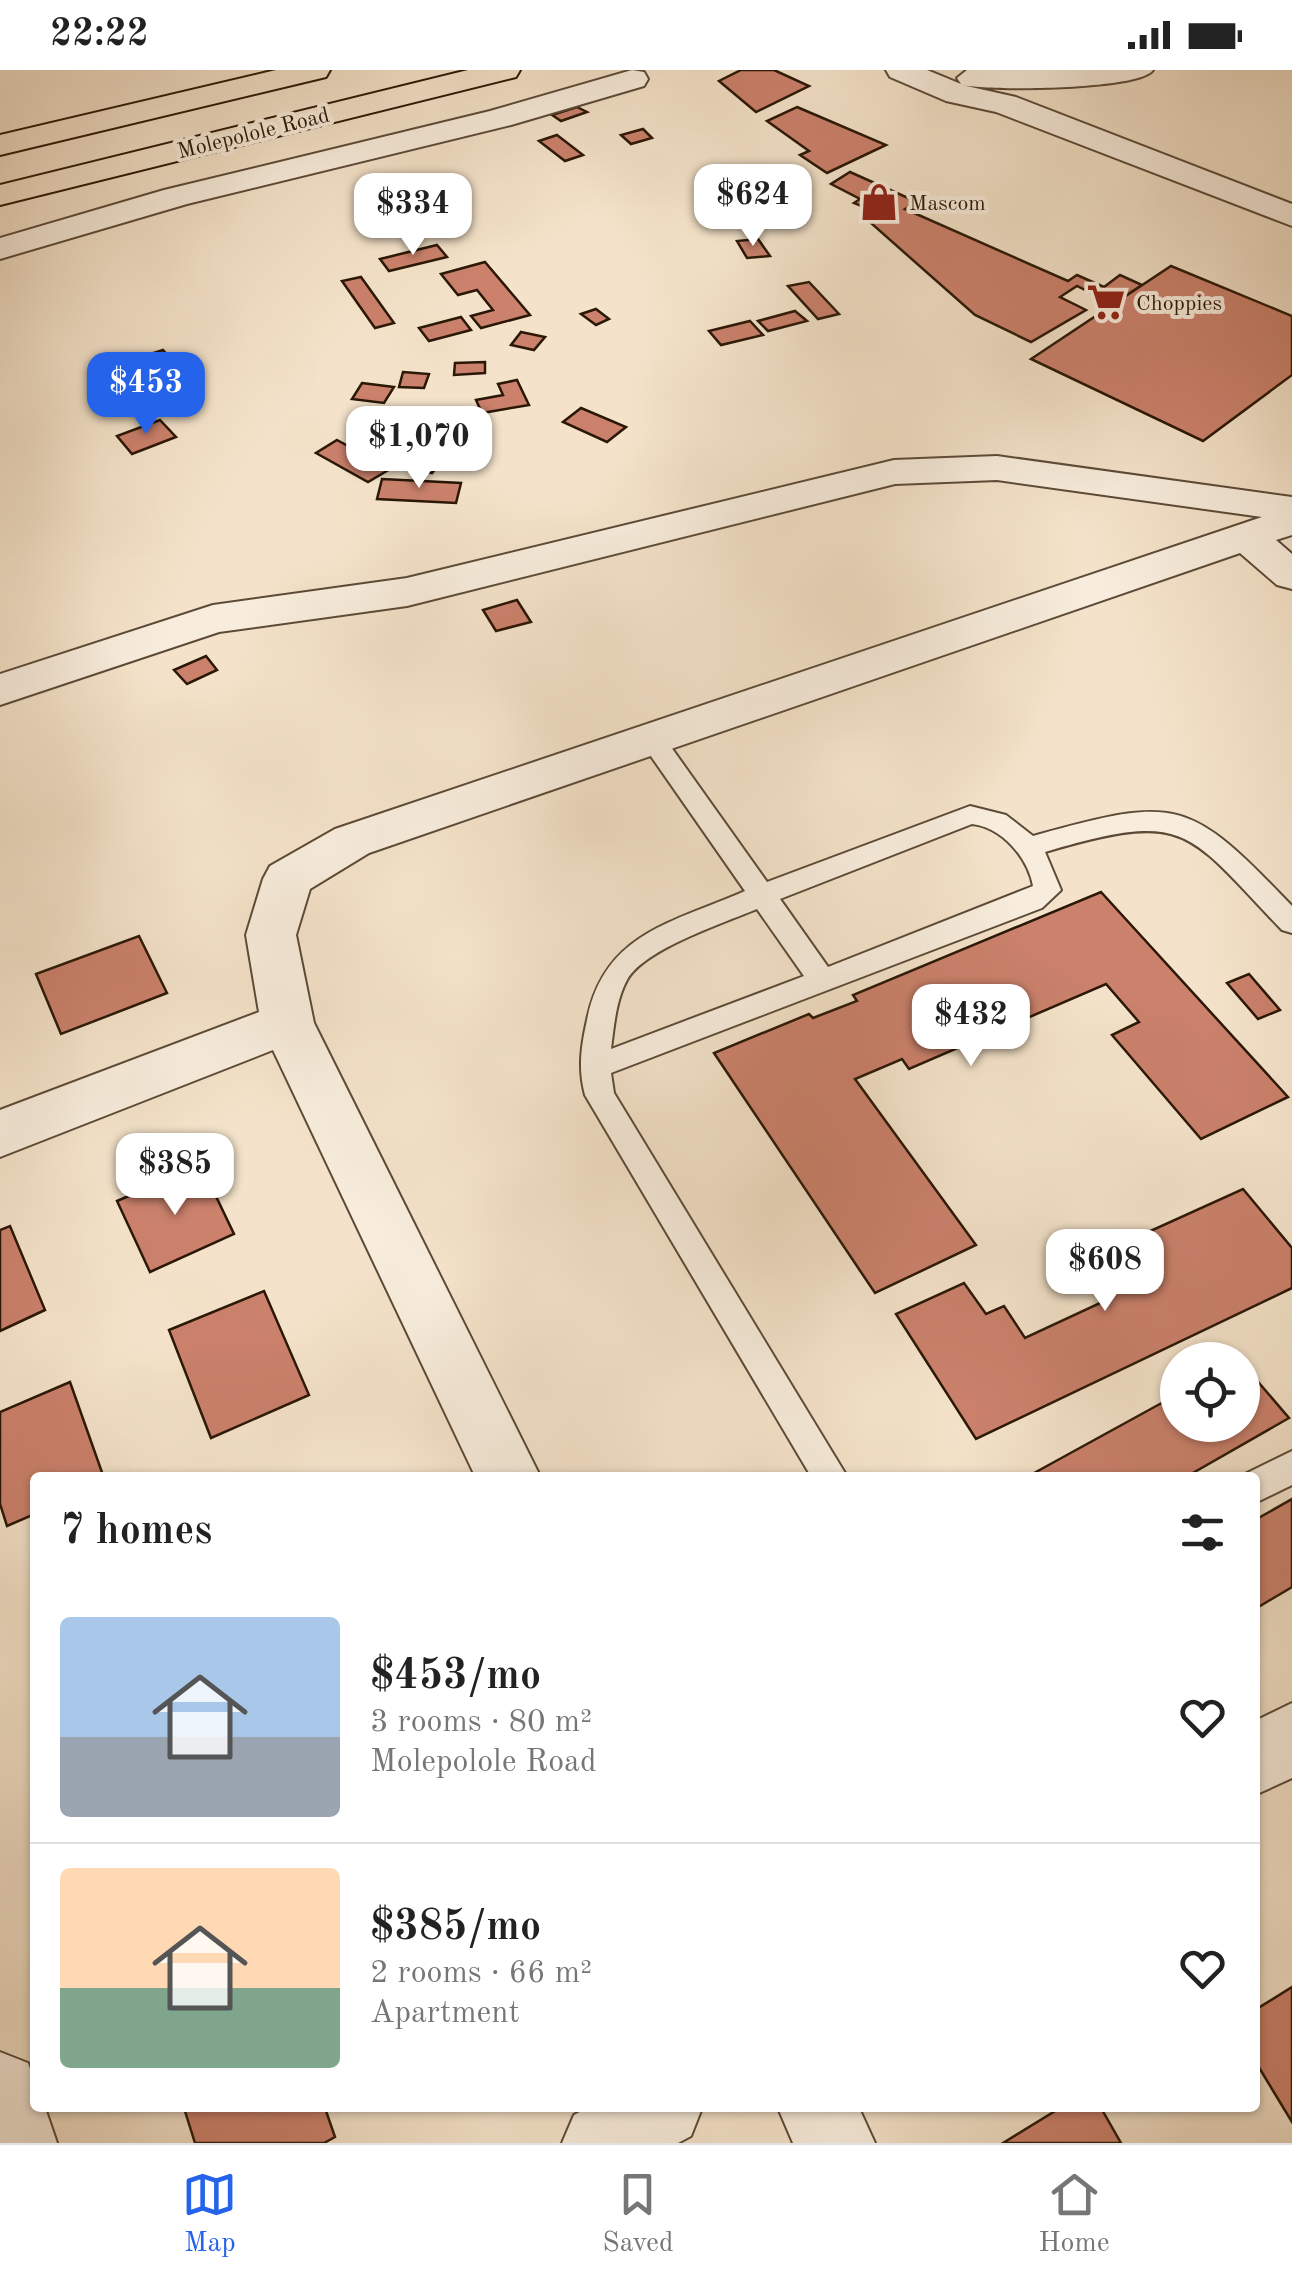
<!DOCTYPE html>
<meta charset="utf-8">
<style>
:root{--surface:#fff;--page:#f2f2f2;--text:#222;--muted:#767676;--line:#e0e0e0;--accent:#2563eb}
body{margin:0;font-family:"Old Standard TT",serif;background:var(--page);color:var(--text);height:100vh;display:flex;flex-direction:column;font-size:38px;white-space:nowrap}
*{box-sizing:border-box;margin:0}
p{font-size:32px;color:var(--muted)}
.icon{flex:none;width:55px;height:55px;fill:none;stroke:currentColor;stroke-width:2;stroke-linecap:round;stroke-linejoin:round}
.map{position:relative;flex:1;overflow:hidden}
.drawer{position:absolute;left:30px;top:1402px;width:1230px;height:640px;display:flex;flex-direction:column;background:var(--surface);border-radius:10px;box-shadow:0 2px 8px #0004}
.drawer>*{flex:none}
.controls{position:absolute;left:1160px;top:1272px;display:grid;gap:20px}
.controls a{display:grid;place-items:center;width:100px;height:100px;border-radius:50%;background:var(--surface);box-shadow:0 2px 8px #0004;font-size:50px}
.price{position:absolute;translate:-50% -85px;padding:0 22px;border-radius:20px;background:#fff;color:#222;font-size:32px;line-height:65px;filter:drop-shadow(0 2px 5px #0008)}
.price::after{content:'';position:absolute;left:50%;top:60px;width:30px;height:22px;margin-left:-15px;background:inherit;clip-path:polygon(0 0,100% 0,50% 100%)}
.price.active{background:var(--accent);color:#fff}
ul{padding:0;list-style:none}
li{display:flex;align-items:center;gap:30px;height:250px;padding:0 30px}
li+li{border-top:2px solid var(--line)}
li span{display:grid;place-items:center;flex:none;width:280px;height:200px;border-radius:10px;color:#555}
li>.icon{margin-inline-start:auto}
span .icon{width:120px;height:120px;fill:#fffc;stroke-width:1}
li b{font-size:42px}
h2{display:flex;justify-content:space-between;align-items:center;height:120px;padding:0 30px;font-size:42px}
.status{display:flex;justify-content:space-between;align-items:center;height:70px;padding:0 50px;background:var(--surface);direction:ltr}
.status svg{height:28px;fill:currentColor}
.tab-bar{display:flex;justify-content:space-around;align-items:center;height:140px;border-top:2px solid var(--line);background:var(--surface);font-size:28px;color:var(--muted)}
.tab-bar a{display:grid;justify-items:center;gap:5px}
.tab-bar .active{color:var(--accent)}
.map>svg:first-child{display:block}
.building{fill:#cb816c;stroke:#2a1706;stroke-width:2.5}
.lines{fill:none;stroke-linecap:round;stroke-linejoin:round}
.lane-casing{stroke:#5c4a37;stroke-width:4}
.street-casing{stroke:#5c4a37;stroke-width:4}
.primary-casing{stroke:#2a1706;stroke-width:4}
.lane{fill:#f8eddd;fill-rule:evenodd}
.street{fill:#f8eddd;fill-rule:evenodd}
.primary{fill:#f4e3ca;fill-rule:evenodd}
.labels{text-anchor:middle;stroke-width:8;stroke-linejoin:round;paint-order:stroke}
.far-street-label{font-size:22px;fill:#2a1706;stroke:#f8eddd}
.far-poi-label{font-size:22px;fill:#2a1706;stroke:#f8eddd;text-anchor:start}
</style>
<div class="status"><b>22:22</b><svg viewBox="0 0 49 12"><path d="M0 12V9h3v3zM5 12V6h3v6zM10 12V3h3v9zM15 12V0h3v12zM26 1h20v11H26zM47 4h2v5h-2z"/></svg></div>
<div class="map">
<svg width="1292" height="2073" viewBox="0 0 1292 2073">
<rect width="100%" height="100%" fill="#f4e3ca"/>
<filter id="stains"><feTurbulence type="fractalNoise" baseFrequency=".002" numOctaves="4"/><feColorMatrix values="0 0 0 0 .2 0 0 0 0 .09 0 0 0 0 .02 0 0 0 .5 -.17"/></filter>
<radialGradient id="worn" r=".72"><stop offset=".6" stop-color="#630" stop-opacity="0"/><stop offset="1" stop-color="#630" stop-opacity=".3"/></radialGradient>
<g class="building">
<polygon points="741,0 774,0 809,16 756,42 719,11"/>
<polygon points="577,37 587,42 561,51 552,45"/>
<polygon points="797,37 886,75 827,103 800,85 809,81 767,51"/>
<polygon points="643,59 652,68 631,74 621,65"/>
<polygon points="557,65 583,85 565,91 539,71"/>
<polygon points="850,102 917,132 905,139 1068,211 1077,205 1104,217 1120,205 1142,215 1113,234 1077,216 1060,227 1086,240 1031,272 975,245 863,146 869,139 854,133 860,129 831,114"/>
<polygon points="758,169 770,186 747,188 737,171"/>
<polygon points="437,175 447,187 389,201 380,189"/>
<polygon points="485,192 530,245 481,258 471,246 493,240 477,220 458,225 441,204"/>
<polygon points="1171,196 1292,246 1292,305 1203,371 1031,289"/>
<polygon points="361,207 394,253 375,258 342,211"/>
<polygon points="809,212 839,244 818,249 788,216"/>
<polygon points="596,239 609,249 596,255 581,244"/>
<polygon points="795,241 807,251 768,261 758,251"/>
<polygon points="461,247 471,260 429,271 419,258"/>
<polygon points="750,251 763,265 721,275 709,261"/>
<polygon points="521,262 545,267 534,280 511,275"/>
<polygon points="163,280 178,297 163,302 147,285"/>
<polygon points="485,292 485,303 454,305 455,293"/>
<polygon points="189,300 199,310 182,316 191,326 173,333 155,311"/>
<polygon points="403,302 429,304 424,318 399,317"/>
<polygon points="517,310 529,335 482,343 476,330 503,325 498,314"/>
<polygon points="362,313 394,317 384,333 352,329"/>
<polygon points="581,338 626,357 607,372 563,352"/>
<polygon points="160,350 176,367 132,384 117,366"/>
<polygon points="427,365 457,372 432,403 402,396"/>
<polygon points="337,370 390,399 368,412 316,383"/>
<polygon points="382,409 461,413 456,433 377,429"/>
<polygon points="517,530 531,552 496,561 483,540"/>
<polygon points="206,586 217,600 187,614 174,600"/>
<polygon points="1101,822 1288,1027 1201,1069 1112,965 1139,952 1106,914 909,999 902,989 855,1009 976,1175 875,1223 714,983 809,944 813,948 857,931 853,925"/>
<polygon points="139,866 167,923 61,964 36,904"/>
<polygon points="1249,904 1280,940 1258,949 1227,913"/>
<polygon points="201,1095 234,1164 150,1202 117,1131"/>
<polygon points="1243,1119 1292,1178 1292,1218 976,1369 896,1244 964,1213 986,1244 1004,1236 1025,1268 1111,1228 1084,1191"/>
<polygon points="10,1156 45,1240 0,1261 0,1160"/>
<polygon points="264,1221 309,1325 211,1368 169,1260"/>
<polygon points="1242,1293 1289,1348 1184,1408 1025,1408 1178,1324 1178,1355 1242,1355"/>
<polygon points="70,1312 104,1408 35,1408 35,1444 7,1456 0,1434 0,1342"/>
<polygon points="1292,1429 1292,1517 1255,1539 1255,1450"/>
<polygon points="1292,1917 1292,2052 1255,1991 1255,1940"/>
<polygon points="184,2038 325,2038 335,2067 324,2073 195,2073"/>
<polygon points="1060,2038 1101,2038 1121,2073 1003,2073"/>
</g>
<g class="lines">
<g class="lane-casing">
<g id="lane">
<path d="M652,660L661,663L767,812L970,736L1006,745L1033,766C1177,726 1188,727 1292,836V863L1282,860C1185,759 1188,740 1045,782L1061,820L1042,838L611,1003L614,1023L848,1408H812L585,1025C578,999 581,977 587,950C604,863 672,853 745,821L639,669ZM972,754C1002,757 1028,788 1033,816L828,897L780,829ZM757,839L804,906L611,979C614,956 616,930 627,910C644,879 724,853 757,839Z"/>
<polygon points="1292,1381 1292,1415 1255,1433 1255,1408 1243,1405"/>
</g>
</g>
<g class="street-casing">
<g id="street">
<polygon points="632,0 644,2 648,9 644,16 511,55 187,134 0,189 0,168 164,120 490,41"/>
<path d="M886,0H927L961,14L957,8L967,0H1153C1140,20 989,21 962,15L1016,27L1292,134V156L996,42L946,31L890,7Z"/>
<polygon points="997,386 1292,427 1292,465 1276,470 1292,484 1292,519 1277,515 1240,483 369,783 310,819 296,865 314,953 541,1408 476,1408 273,980 0,1087 0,1040 259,942 246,865 263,809 270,796 335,759 1262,447 997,410 895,414 407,536 219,562 0,635 0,604 213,535 407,508 894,390"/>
<polygon points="1292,1633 1292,1708 1255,1725 1255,1651"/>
<polygon points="0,1982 28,1993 35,2011 35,2038 45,2038 57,2073 0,2073"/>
<polygon points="587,2038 702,2038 691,2066 678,2073 562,2073 574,2045"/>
<polygon points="778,2038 859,2038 875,2073 793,2073"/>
</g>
</g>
<g class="primary-casing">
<g id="primary">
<polygon points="276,0 330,0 326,7 0,85 0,65"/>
<polygon points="468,0 520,0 516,7 0,135 0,115"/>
</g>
</g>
<use href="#lane" class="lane"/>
<use href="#street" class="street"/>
<use href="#primary" class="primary"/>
</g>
<defs>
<g id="shop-bare" transform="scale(3)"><path d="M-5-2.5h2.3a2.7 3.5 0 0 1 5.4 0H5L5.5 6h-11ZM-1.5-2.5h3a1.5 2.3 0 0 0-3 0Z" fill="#8f2418" stroke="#f8eddd" stroke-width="2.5" paint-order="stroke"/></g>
<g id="supermarket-bare" transform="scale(3)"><path d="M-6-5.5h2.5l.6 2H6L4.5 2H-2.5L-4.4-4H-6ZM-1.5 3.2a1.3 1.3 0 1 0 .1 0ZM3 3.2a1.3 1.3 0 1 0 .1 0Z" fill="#8f2418" stroke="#f8eddd" stroke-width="2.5" paint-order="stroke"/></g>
</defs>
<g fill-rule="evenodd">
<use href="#shop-bare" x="879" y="132"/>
<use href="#supermarket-bare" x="1106" y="232"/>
</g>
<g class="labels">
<g class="far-street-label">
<text transform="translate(253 62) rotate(-14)" y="8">Molepolole Road</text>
</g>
<g class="far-poi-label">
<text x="909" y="140">Mascom</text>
<text x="1136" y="240">Choppies</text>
</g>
</g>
<rect width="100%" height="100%" filter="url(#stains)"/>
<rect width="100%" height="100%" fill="url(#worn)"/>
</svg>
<div class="controls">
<a><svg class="icon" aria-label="locate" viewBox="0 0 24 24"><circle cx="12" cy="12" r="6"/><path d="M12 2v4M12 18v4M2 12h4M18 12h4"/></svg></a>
</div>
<b class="price" style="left:753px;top:179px">$624</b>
<b class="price" style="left:413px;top:188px">$334</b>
<b class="price active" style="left:146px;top:367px">$453</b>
<b class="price" style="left:419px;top:421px">$1,070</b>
<b class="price" style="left:971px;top:999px">$432</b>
<b class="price" style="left:175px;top:1148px">$385</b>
<b class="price" style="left:1105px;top:1244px">$608</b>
<section class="drawer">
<h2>7 homes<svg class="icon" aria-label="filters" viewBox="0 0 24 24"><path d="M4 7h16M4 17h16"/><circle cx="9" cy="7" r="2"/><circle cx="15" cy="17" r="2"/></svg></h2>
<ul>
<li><span style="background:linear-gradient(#a9c7e8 60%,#9aa5b1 0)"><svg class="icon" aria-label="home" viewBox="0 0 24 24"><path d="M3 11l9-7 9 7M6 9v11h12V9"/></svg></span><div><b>$453/mo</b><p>3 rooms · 80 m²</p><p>Molepolole Road</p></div><svg class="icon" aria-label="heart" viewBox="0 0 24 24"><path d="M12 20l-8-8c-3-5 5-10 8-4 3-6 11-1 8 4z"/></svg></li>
<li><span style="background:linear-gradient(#ffd9b3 60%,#7fa58c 0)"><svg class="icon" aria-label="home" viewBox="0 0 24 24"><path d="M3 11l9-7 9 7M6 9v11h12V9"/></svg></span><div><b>$385/mo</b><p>2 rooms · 66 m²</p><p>Apartment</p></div><svg class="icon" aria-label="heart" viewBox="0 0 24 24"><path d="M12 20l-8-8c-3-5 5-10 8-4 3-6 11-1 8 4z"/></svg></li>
</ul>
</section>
</div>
<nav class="tab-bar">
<a class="active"><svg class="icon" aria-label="map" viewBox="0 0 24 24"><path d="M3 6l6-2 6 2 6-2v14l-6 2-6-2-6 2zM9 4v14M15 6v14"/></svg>Map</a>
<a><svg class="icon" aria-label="saved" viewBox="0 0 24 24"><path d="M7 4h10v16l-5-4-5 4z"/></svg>Saved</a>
<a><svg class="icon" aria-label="home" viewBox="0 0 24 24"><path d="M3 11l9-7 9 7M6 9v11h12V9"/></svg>Home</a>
</nav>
